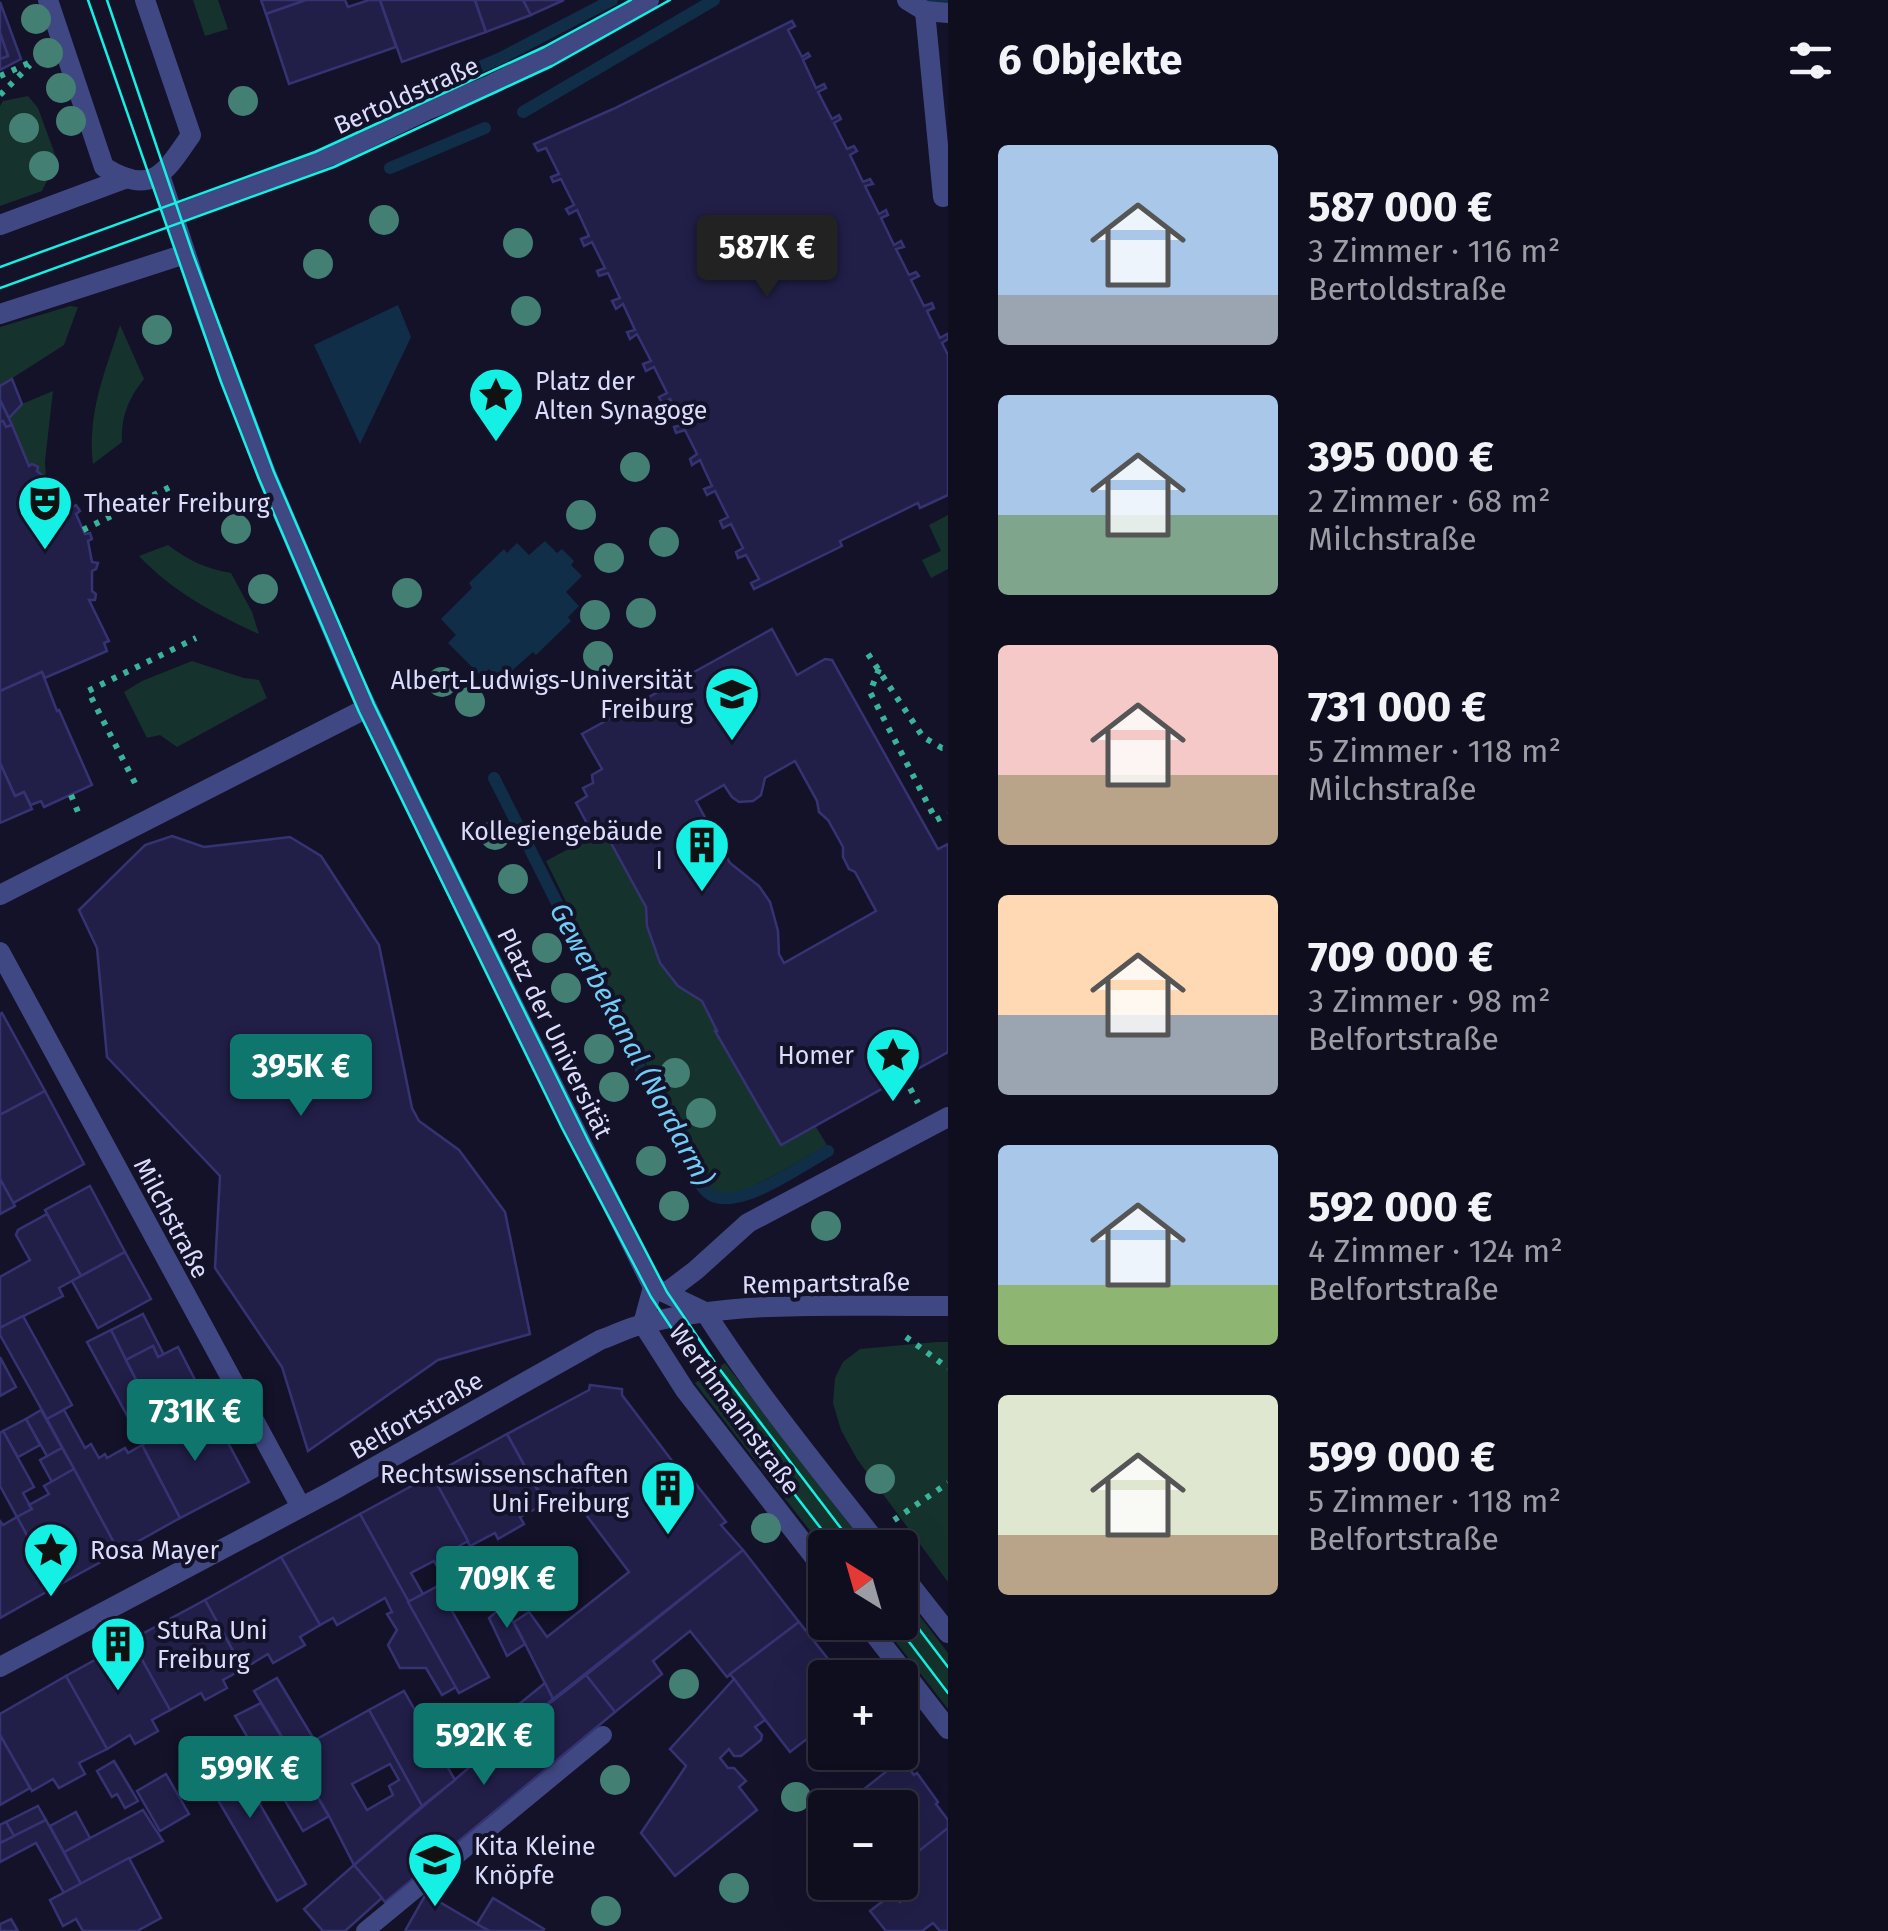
<!DOCTYPE html>
<html lang="de">
<meta charset="utf-8">
<style>
:root{--surface:#0e0e1f;--page:#171728;--text:#f1f3f6;--muted:#9b9ca4;--line:#2e2e3d;--accent:#0f766e}
body{margin:0;font-family:"Fira Sans",sans-serif;background:var(--page);color:var(--text);height:100vh;display:flex;flex-direction:column;font-size:38px;white-space:nowrap}
*{box-sizing:border-box;margin:0}
p{font-size:32px;color:var(--muted)}
.icon{flex:none;width:55px;height:55px;fill:none;stroke:currentColor;stroke-width:2;stroke-linecap:round;stroke-linejoin:round}
.map{position:relative;flex:1;overflow:hidden}
.details{display:flex;flex-direction:column;background:var(--surface);width:940px}
.details>*{flex:none}
.needle{width:65px;rotate:323deg}
.controls{position:absolute;left:808px;top:1530px;display:grid;gap:20px}
.controls a{display:grid;place-items:center;width:110px;height:110px;border-radius:10px;background:var(--surface);box-shadow:0 10px 40px #0002,0 0 0 2px var(--line);font-size:50px}
.price{position:absolute;translate:-50% -85px;padding:0 22px;border-radius:10px;background:var(--accent);color:#fff;font-size:32px;line-height:65px;filter:drop-shadow(0 2px 5px #0008)}
.price::after{content:'';position:absolute;left:50%;top:60px;width:30px;height:22px;margin-left:-15px;background:inherit;clip-path:polygon(0 0,100% 0,50% 100%)}
.price.selected{background:#222;color:#fff}
ul{padding:0;list-style:none}
li{display:flex;align-items:center;gap:30px;height:250px;padding:0 50px}
li span{display:grid;place-items:center;flex:none;width:280px;height:200px;border-radius:10px;color:#555}
li>.icon{margin-inline-start:auto}
span .icon{width:120px;height:120px;fill:#fffc;stroke-width:1}
li b{font-size:42px}
h2{display:flex;justify-content:space-between;align-items:center;height:120px;padding:0 50px;font-size:42px}
main{display:flex;flex:1;min-height:0}
.map>svg:first-child{display:block}
.green{fill:#16322d}
.water{fill:#112e49}
.lines{fill:none;stroke-linecap:round;stroke-linejoin:round}
.stream{stroke:#112e49;stroke-width:12}
.building{fill:#211f48;stroke:#363373;stroke-width:2.5;fill-rule:evenodd}
.path{stroke:#39b49a;stroke-width:6;stroke-dasharray:5 8;stroke-linecap:butt}
.service{stroke:#404884;stroke-width:18}
.pedestrian{stroke:#404884;stroke-width:20}
.minor{stroke:#404884;stroke-width:20}
.tram{stroke:#15f0e4;stroke-width:2.5}
.tree{fill:#437f72}
.labels{text-anchor:middle;stroke-width:8;stroke-linejoin:round;paint-order:stroke}
.street-label{font-size:25px;fill:#dcddfd;stroke:#131229}
.poi-label{font-size:25px;fill:#dcddfd;stroke:#131229;text-anchor:start}
.water-label{font-size:28px;font-style:italic;fill:#71cdf6;stroke:#131229}
</style>
<main>
<div class="map">
<svg width="948" height="1931" viewBox="0 0 948 1931">
<rect width="100%" height="100%" fill="#131229"/>
<g class="green">
<polygon points="193,0 218,0 228,29 205,36"/>
<polygon points="28,96 38,108 57,160 42,191 0,206 0,106 3,101"/>
<polygon points="70,306 78,307 64,345 0,386 0,327"/>
<path d="M120,325L144,379C128,399 121,417 122,442L93,464C87,413 105,372 120,325Z"/>
<polygon points="53,391 45,461 46,479 37,471 37,467 32,464 29,466 9,418 22,404"/>
<polygon points="948,515 948,569 931,578 922,560 941,551 929,525"/>
<path d="M168,545C188,560 206,569 231,573L252,612L259,634C215,614 173,592 139,556Z"/>
<polygon points="192,661 244,678 259,680 267,698 177,747 160,735 147,738 124,692 142,681"/>
<path d="M604,830L646,907L647,926L660,963L678,986L702,1001L717,1031L716,1032L781,1145L816,1127L827,1145C807,1156 742,1198 723,1194C714,1192 709,1186 703,1180L546,861Z"/>
<polygon points="936,1342 948,1342 948,1582 857,1459 841,1430 833,1403 835,1378 843,1362 860,1349"/>
<polygon points="725,1363 867,1547 825,1548 825,1550 695,1383"/>
<polygon points="900,1590 948,1653 948,1709 881,1623 900,1622"/>
</g>
<g class="water">
<polygon points="398,305 411,337 360,444 314,345"/>
<polygon points="545,541 557,553 562,549 574,561 571,565 582,576 566,592 579,606 568,617 571,621 536,655 533,652 501,680 489,669 481,676 448,643 456,635 441,619 472,588 469,583 504,549 507,553 517,543 529,555"/>
</g>
<g class="lines">
<g class="stream">
<polyline points="926,0 948,3"/>
<polyline points="454,78 501,58 612,0"/>
<polyline points="523,112 714,0"/>
<polyline points="390,168 485,128"/>
<path d="M494,778L682,1151C689,1164 696,1182 707,1192C733,1216 802,1165 828,1151"/>
</g>
</g>
<g class="building">
<polygon points="261,0 306,0 266,14"/>
<polygon points="306,0 345,0 348,7 369,0 380,0 396,47 289,84 266,14"/>
<polygon points="380,0 475,0 486,32 402,62"/>
<polygon points="475,0 523,0 531,15 486,32"/>
<polygon points="523,0 564,0 531,15"/>
<polygon points="0,2 21,59 0,70 0,59 8,56 0,33"/>
<polygon points="792,21 795,26 788,30 802,57 808,53 810,56 803,60 816,88 824,84 826,88 818,92 832,119 839,115 841,119 834,123 847,149 854,146 857,151 850,155 863,182 870,179 873,184 865,186 879,214 886,210 888,215 881,218 894,245 901,241 904,247 896,249 909,275 916,272 919,276 911,280 924,306 932,303 934,308 927,311 940,338 947,334 948,336 948,339 942,343 948,355 948,495 920,508 918,503 840,541 842,546 754,589 751,583 759,579 746,555 738,558 736,552 743,548 731,524 723,528 720,521 728,517 715,491 707,495 704,489 712,486 700,460 692,465 690,459 697,454 685,430 676,433 674,427 682,425 670,399 662,403 659,397 667,393 654,367 646,371 643,364 651,361 637,334 630,339 627,332 635,330 623,304 616,309 612,301 620,298 608,273 599,276 597,271 605,268 592,242 584,246 581,239 589,236 577,210 569,214 566,209 574,205 561,179 553,182 551,177 559,174 546,148 538,151 534,144 613,109"/>
<polygon points="0,33 8,56 0,59"/>
<polygon points="12,379 22,404 9,418 0,400 0,386"/>
<polygon points="0,400 12,425 6,427 3,421 0,422"/>
<polygon points="3,421 6,427 12,425 29,466 32,464 38,467 37,471 53,485 58,482 62,486 58,491 72,507 76,505 80,511 76,514 85,534 90,533 92,539 88,541 92,562 98,563 96,569 92,571 92,591 96,594 95,600 89,600 109,641 104,643 107,651 45,678 42,672 0,691 0,422"/>
<path d="M772,629L797,675L825,659L832,660L938,849L948,844V1052L781,1145L715,1031H717L702,1001L678,986L660,963L647,926L646,907L600,823L590,829L576,803L587,796L583,788L593,783L592,775L602,769L582,734ZM795,761L817,801L819,812L828,820L843,847V857L849,869L855,872L876,911L784,963L779,954L778,931L770,902L759,886L730,863L696,801L724,785L732,797L739,802L753,801L761,795L765,778Z"/>
<polygon points="42,672 57,711 59,710 92,785 44,807 41,801 31,805 24,792 15,796 0,763 0,691"/>
<polygon points="0,763 15,796 24,792 32,809 0,823"/>
<polygon points="172,836 204,847 290,837 321,856 379,945 412,1108 419,1121 459,1150 505,1212 530,1334 438,1360 308,1451 282,1367 215,1268 220,1176 107,1057 97,948 79,910 145,845"/>
<polygon points="2,1013 45,1091 0,1115 0,1014"/>
<polygon points="45,1091 84,1164 13,1203 0,1179 0,1115"/>
<polygon points="0,1179 15,1206 0,1214"/>
<polygon points="90,1186 125,1252 81,1276 45,1210"/>
<polygon points="47,1214 81,1276 59,1288 63,1296 0,1328 0,1277 30,1260 16,1235 18,1230"/>
<polygon points="125,1252 151,1299 98,1328 72,1281"/>
<polygon points="143,1314 164,1355 158,1357 153,1346 126,1360 111,1330"/>
<polygon points="23,1316 72,1405 47,1419 0,1335 0,1328"/>
<polygon points="111,1330 150,1408 129,1419 87,1342"/>
<polygon points="153,1346 158,1357 178,1347 210,1409 173,1429 165,1414 156,1418 126,1360"/>
<polygon points="0,1357 16,1387 0,1396"/>
<polygon points="590,1385 622,1389 622,1395 676,1466 680,1464 726,1522 721,1525 743,1550 553,1699 514,1622 529,1612 547,1637 629,1572 575,1500 556,1511 549,1509 507,1434 589,1390"/>
<polygon points="210,1409 249,1482 180,1518 142,1445"/>
<polygon points="41,1410 62,1448 47,1456 26,1419"/>
<polygon points="64,1410 85,1448 91,1444 99,1458 105,1454 107,1458 125,1448 128,1453 142,1445 180,1518 119,1552 47,1419"/>
<polygon points="26,1419 40,1445 18,1457 3,1431"/>
<polygon points="3,1431 34,1487 23,1493 32,1509 17,1517 0,1486 0,1433"/>
<polygon points="507,1434 545,1504 520,1517 524,1524 498,1539 495,1533 470,1546 432,1475"/>
<polygon points="62,1448 74,1469 52,1482 40,1460"/>
<polygon points="74,1469 119,1552 55,1587 17,1517 32,1509 29,1505 49,1494 44,1486"/>
<polygon points="432,1475 468,1541 454,1549 457,1555 437,1566 434,1561 411,1573 423,1594 408,1602 360,1514"/>
<polygon points="360,1514 456,1687 442,1695 426,1668 400,1668 388,1645 397,1630 387,1614 392,1612 385,1598 337,1625 333,1618 320,1625 281,1557"/>
<polygon points="17,1517 55,1587 0,1618 0,1521 3,1525"/>
<polygon points="743,1550 799,1622 727,1677 690,1631 653,1661 662,1674 615,1712 586,1675"/>
<polygon points="281,1557 320,1625 300,1637 305,1645 273,1663 268,1654 243,1669 205,1600"/>
<polygon points="438,1586 489,1677 459,1693 408,1602"/>
<polygon points="205,1600 243,1669 223,1680 227,1688 205,1700 201,1693 170,1710 131,1640"/>
<polygon points="504,1605 525,1644 507,1656 489,1618"/>
<polygon points="799,1622 843,1678 825,1678 825,1725 790,1752 730,1674"/>
<polygon points="131,1640 170,1710 152,1720 158,1731 135,1744 130,1735 107,1749 66,1676"/>
<polygon points="586,1675 615,1712 385,1902 354,1865 491,1749"/>
<polygon points="66,1676 107,1749 79,1763 85,1774 59,1788 53,1779 32,1791 0,1735 0,1714"/>
<polygon points="277,1678 315,1741 292,1753 254,1691"/>
<polygon points="734,1679 765,1720 755,1727 762,1735 761,1740 741,1756 734,1756 729,1749 720,1758 728,1768 734,1768 746,1781 739,1787 757,1810 675,1876 641,1833 686,1766 670,1749"/>
<polygon points="545,1683 553,1699 491,1749 481,1735"/>
<polygon points="404,1691 455,1780 422,1806 369,1710"/>
<polygon points="261,1703 329,1816 303,1831 235,1716"/>
<path d="M369,1710L422,1806L354,1865L329,1816L292,1753ZM390,1764L399,1780L389,1786L393,1795L367,1810L352,1784Z"/>
<polygon points="0,1735 30,1788 0,1805"/>
<polygon points="224,1742 306,1884 277,1901 194,1759"/>
<polygon points="902,1759 914,1775 917,1773 938,1802 936,1804 948,1820 948,1828 900,1866 900,1808 846,1808 844,1805"/>
<polygon points="114,1761 138,1801 125,1808 117,1794 112,1797 97,1771"/>
<polygon points="166,1774 189,1814 160,1831 137,1791"/>
<polygon points="38,1806 46,1820 14,1836 6,1822"/>
<polygon points="143,1810 163,1841 81,1884 64,1852"/>
<polygon points="76,1812 90,1838 64,1852 50,1826"/>
<polygon points="46,1820 81,1884 64,1893 36,1843 0,1862 0,1843"/>
<polygon points="6,1822 14,1836 0,1843 0,1825"/>
<polygon points="948,1828 948,1931 940,1931 933,1923 922,1931 886,1931 870,1911 892,1894 900,1902 911,1893 900,1879 900,1866"/>
<polygon points="825,1843 825,1882 808,1860 822,1849 819,1847"/>
<polygon points="129,1858 161,1918 137,1931 83,1931 76,1919 63,1926 50,1900"/>
<polygon points="354,1865 382,1898 345,1931 323,1931 304,1909"/>
<polygon points="426,1894 477,1924 490,1931 405,1931"/>
<polygon points="493,1898 544,1929 543,1931 490,1931 477,1924"/>
<polygon points="11,1919 18,1931 0,1931 0,1924"/>
</g>
<g class="lines">
<g class="path">
<polyline points="0,76 40,58"/>
<polyline points="0,95 30,65"/>
<polyline points="83,530 170,487"/>
<polyline points="868,654 923,737 942,748 948,748"/>
<polyline points="879,669 870,692 936,820 948,814"/>
<polyline points="135,783 88,691 196,638"/>
<polyline points="71,795 78,812"/>
<polyline points="904,1077 918,1103"/>
<polyline points="906,1337 948,1368"/>
<polyline points="894,1520 948,1483"/>
</g>
<polyline class="service" points="365,1931 603,1735"/>
<g class="pedestrian">
<path d="M48,0L104,167C152,197 165,173 191,135L145,0"/>
<polyline points="907,0 925,11 948,13"/>
<polyline points="925,11 943,197"/>
<polyline points="160,175 204,309 267,476 352,676 412,801 653,1287 705,1312"/>
<polyline points="173,216 338,153 427,110 491,85 605,26 649,0"/>
<polyline points="0,225 124,179"/>
<polyline points="0,314 185,254"/>
<polyline points="0,895 367,708"/>
<polyline points="667,1292 696,1270 748,1223 948,1117"/>
<polyline points="643,1324 653,1287"/>
</g>
<g class="minor">
<polyline points="0,952 301,1507"/>
<path d="M705,1312C758,1395 820,1470 881,1548"/>
<polyline points="643,1324 685,1390 825,1571"/>
<polyline points="900,1572 948,1633"/>
<polyline points="865,1622 948,1729"/>
<path d="M0,1667L332,1491L600,1340C615,1335 629,1327 644,1324C736,1299 852,1307 948,1306"/>
</g>
<g class="tram">
<polyline points="88,0 221,382 259,479 359,712 562,1128 651,1297 704,1377 836,1548"/>
<polyline points="107,0 193,254 274,472 374,704 419,797 589,1142 667,1292 718,1367 856,1548"/>
<polyline points="0,267 315,152 544,47 631,0"/>
<polyline points="0,288 334,167 552,66 670,0"/>
<polyline points="900,1604 948,1667"/>
<polyline points="894,1622 948,1693"/>
</g>
</g>
<g class="tree">
<circle cx="36" cy="19" r="15"/>
<circle cx="48" cy="53" r="15"/>
<circle cx="61" cy="88" r="15"/>
<circle cx="243" cy="101" r="15"/>
<circle cx="71" cy="121" r="15"/>
<circle cx="24" cy="128" r="15"/>
<circle cx="44" cy="166" r="15"/>
<circle cx="384" cy="220" r="15"/>
<circle cx="518" cy="243" r="15"/>
<circle cx="318" cy="264" r="15"/>
<circle cx="526" cy="311" r="15"/>
<circle cx="157" cy="330" r="15"/>
<circle cx="635" cy="467" r="15"/>
<circle cx="581" cy="515" r="15"/>
<circle cx="236" cy="529" r="15"/>
<circle cx="664" cy="542" r="15"/>
<circle cx="609" cy="558" r="15"/>
<circle cx="263" cy="589" r="15"/>
<circle cx="407" cy="593" r="15"/>
<circle cx="641" cy="613" r="15"/>
<circle cx="595" cy="615" r="15"/>
<circle cx="598" cy="656" r="15"/>
<circle cx="442" cy="682" r="15"/>
<circle cx="470" cy="702" r="15"/>
<circle cx="495" cy="835" r="15"/>
<circle cx="513" cy="879" r="15"/>
<circle cx="547" cy="948" r="15"/>
<circle cx="566" cy="988" r="15"/>
<circle cx="599" cy="1049" r="15"/>
<circle cx="675" cy="1073" r="15"/>
<circle cx="614" cy="1087" r="15"/>
<circle cx="701" cy="1113" r="15"/>
<circle cx="651" cy="1161" r="15"/>
<circle cx="674" cy="1206" r="15"/>
<circle cx="826" cy="1226" r="15"/>
<circle cx="880" cy="1479" r="15"/>
<circle cx="766" cy="1528" r="15"/>
<circle cx="684" cy="1684" r="15"/>
<circle cx="615" cy="1780" r="15"/>
<circle cx="796" cy="1797" r="15"/>
<circle cx="734" cy="1888" r="15"/>
<circle cx="606" cy="1911" r="15"/>
</g>
<defs>
<g id="sight-pin" transform="scale(2.875)"><path d="M0 17L-7.5 6A9.5 9.5 0 1 1 7.5 6Z" fill="#15f0e4" stroke="#131229"/><path d="M0-6L1.8-2.2L6-1.7L2.9 1.2L3.7 5.4L0 3.3L-3.7 5.4L-2.9 1.2L-6-1.7L-1.8-2.2Z" fill="#111"/></g>
<g id="theatre-pin" transform="scale(2.875)"><path d="M0 17L-7.5 6A9.5 9.5 0 1 1 7.5 6Z" fill="#15f0e4" stroke="#131229"/><path d="M-5-5.5Q0-4 5-5.5V0Q5 5 0 6Q-5 5-5 0ZM-3.3-2.5H-1v1.5H-3.3ZM1-2.5H3.3v1.5H1ZM-2.8 1Q0 5.5 2.8 1Z" fill="#111"/></g>
<g id="university-pin" transform="scale(2.875)"><path d="M0 17L-7.5 6A9.5 9.5 0 1 1 7.5 6Z" fill="#15f0e4" stroke="#131229"/><path d="M0-5L7-2L0 1L-7-2ZM-4 1L0 2.5L4 1V4Q0 6-4 4Z" fill="#111"/></g>
<g id="building-pin" transform="scale(2.875)"><path d="M0 17L-7.5 6A9.5 9.5 0 1 1 7.5 6Z" fill="#15f0e4" stroke="#131229"/><path d="M-4-6H4V6H1V3H-1V6H-4ZM-2.5-4.3h1.7v1.8h-1.7ZM.8-4.3h1.7v1.8H.8ZM-2.5-1h1.7V.8h-1.7ZM.8-1h1.7V.8H.8Z" fill="#111"/></g>
<g id="school-pin" transform="scale(2.875)"><path d="M0 17L-7.5 6A9.5 9.5 0 1 1 7.5 6Z" fill="#15f0e4" stroke="#131229"/><path d="M0-5L7-2L0 1L-7-2ZM-4 1L0 2.5L4 1V4Q0 6-4 4Z" fill="#111"/></g>
</defs>
<g fill-rule="evenodd">
<use href="#sight-pin" x="496" y="395"/>
<use href="#theatre-pin" x="45" y="503"/>
<use href="#university-pin" x="732" y="694"/>
<use href="#building-pin" x="702" y="845"/>
<use href="#sight-pin" x="893" y="1055"/>
<use href="#building-pin" x="668" y="1488"/>
<use href="#sight-pin" x="51" y="1550"/>
<use href="#building-pin" x="118" y="1644"/>
<use href="#school-pin" x="435" y="1860"/>
</g>
<g class="labels">
<g class="street-label">
<text transform="translate(406 95) rotate(-24)" y="9">Bertoldstraße</text>
<text transform="translate(555 1033) rotate(64)" y="9">Platz der Universität</text>
<text transform="translate(172 1218) rotate(62)" y="9">Milchstraße</text>
<text transform="translate(826 1283) rotate(-1)" y="9">Rempartstraße</text>
<text transform="translate(735 1409) rotate(54)" y="9">Werthmannstraße</text>
<text transform="translate(416 1415) rotate(-30)" y="9">Belfortstraße</text>
</g>
<g class="poi-label">
<text x="535" y="390">Platz der<tspan x="535" dy="29">Alten Synagoge</tspan></text>
<text x="84" y="512">Theater Freiburg</text>
<text x="693" y="689" text-anchor="end">Albert-Ludwigs-Universität<tspan x="693" dy="29">Freiburg</tspan></text>
<text x="663" y="840" text-anchor="end">Kollegiengebäude<tspan x="663" dy="29">I</tspan></text>
<text x="854" y="1064" text-anchor="end">Homer</text>
<text x="629" y="1483" text-anchor="end">Rechtswissenschaften<tspan x="629" dy="29">Uni Freiburg</tspan></text>
<text x="90" y="1559">Rosa Mayer</text>
<text x="157" y="1639">StuRa Uni<tspan x="157" dy="29">Freiburg</tspan></text>
<text x="474" y="1855">Kita Kleine<tspan x="474" dy="29">Knöpfe</tspan></text>
</g>
<g class="water-label">
<text transform="translate(632 1044) rotate(62)" y="10">Gewerbekanal (Nordarm)</text>
</g>
</g>
</svg>
<div class="controls">
<a><svg class="needle" viewBox="-14 -14 28 28"><path d="M0-13l5 13h-10z" fill="#e53935"/><path d="M0 13l5-13h-10z" fill="#9b9ca4"/></svg></a>
<a>+</a>
<a>−</a>
</div>
<b class="price selected" style="left:767px;top:300px">587K €</b>
<b class="price" style="left:301px;top:1119px">395K €</b>
<b class="price" style="left:195px;top:1464px">731K €</b>
<b class="price" style="left:507px;top:1631px">709K €</b>
<b class="price" style="left:484px;top:1788px">592K €</b>
<b class="price" style="left:250px;top:1821px">599K €</b>
</div>
<section class="details">
<h2>6 Objekte<svg class="icon" aria-label="filters" viewBox="0 0 24 24"><path d="M4 7h16M4 17h16"/><circle cx="9" cy="7" r="2"/><circle cx="15" cy="17" r="2"/></svg></h2>
<ul>
<li><span style="background:linear-gradient(#a9c7e8 75%,#9aa5b1 0)"><svg class="icon" aria-label="home" viewBox="0 0 24 24"><path d="M3 11l9-7 9 7M6 9v11h12V9"/></svg></span><div><b>587 000 €</b><p>3 Zimmer · 116 m²</p><p>Bertoldstraße</p></div></li>
<li><span style="background:linear-gradient(#a9c7e8 60%,#7fa58c 0)"><svg class="icon" aria-label="home" viewBox="0 0 24 24"><path d="M3 11l9-7 9 7M6 9v11h12V9"/></svg></span><div><b>395 000 €</b><p>2 Zimmer · 68 m²</p><p>Milchstraße</p></div></li>
<li><span style="background:linear-gradient(#f6c9c9 65%,#b9a48a 0)"><svg class="icon" aria-label="home" viewBox="0 0 24 24"><path d="M3 11l9-7 9 7M6 9v11h12V9"/></svg></span><div><b>731 000 €</b><p>5 Zimmer · 118 m²</p><p>Milchstraße</p></div></li>
<li><span style="background:linear-gradient(#ffd9b3 60%,#9aa5b1 0)"><svg class="icon" aria-label="home" viewBox="0 0 24 24"><path d="M3 11l9-7 9 7M6 9v11h12V9"/></svg></span><div><b>709 000 €</b><p>3 Zimmer · 98 m²</p><p>Belfortstraße</p></div></li>
<li><span style="background:linear-gradient(#a9c7e8 70%,#8fb573 0)"><svg class="icon" aria-label="home" viewBox="0 0 24 24"><path d="M3 11l9-7 9 7M6 9v11h12V9"/></svg></span><div><b>592 000 €</b><p>4 Zimmer · 124 m²</p><p>Belfortstraße</p></div></li>
<li><span style="background:linear-gradient(#dfe7d0 70%,#b9a48a 0)"><svg class="icon" aria-label="home" viewBox="0 0 24 24"><path d="M3 11l9-7 9 7M6 9v11h12V9"/></svg></span><div><b>599 000 €</b><p>5 Zimmer · 118 m²</p><p>Belfortstraße</p></div></li>
</ul>
</section>
</main>
